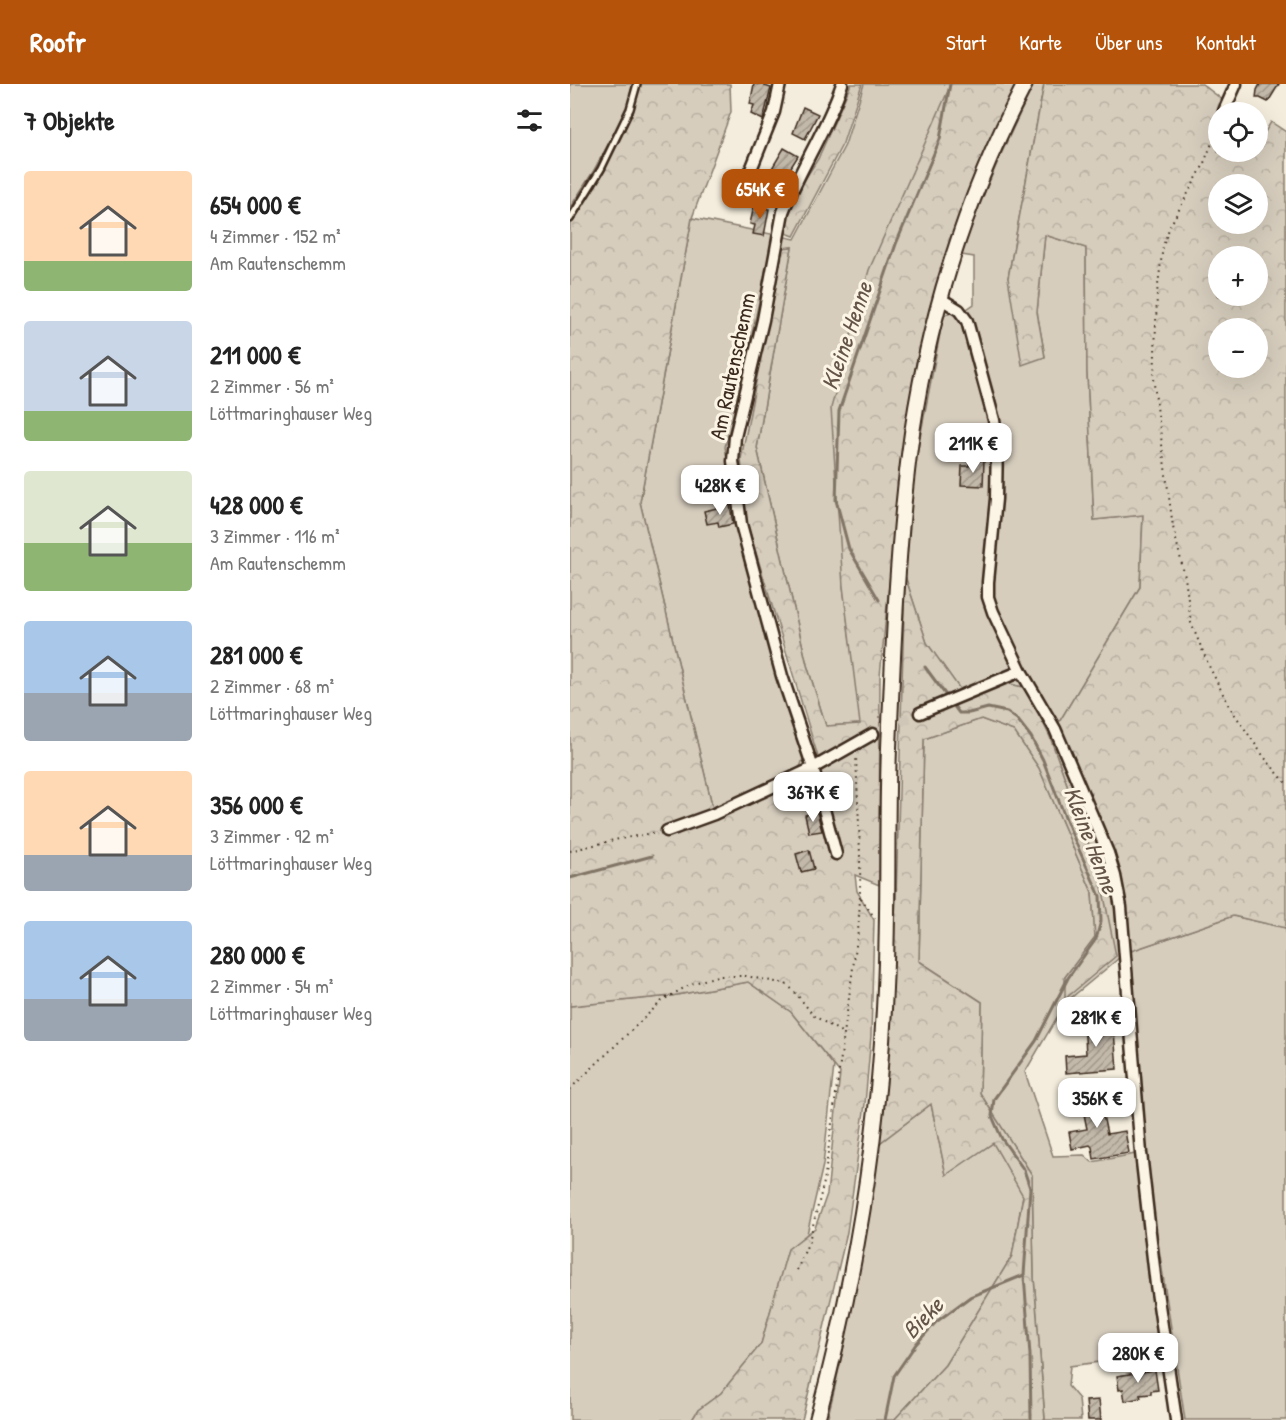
<!DOCTYPE html>
<html lang="de">
<meta charset="utf-8">
<style>
:root{--surface:#fff;--page:#f2f2f2;--text:#222;--muted:#767676;--accent:#b45309}
body{margin:0;font-family:"Patrick Hand",sans-serif;background:var(--page);color:var(--text);height:100vh;display:flex;flex-direction:column;font-size:22px;white-space:nowrap}
*{box-sizing:border-box;margin:0}
p{font-size:20px;color:var(--muted)}
.icon{flex:none;width:33px;height:33px;fill:none;stroke:currentColor;stroke-width:2;stroke-linecap:round;stroke-linejoin:round}
.map{position:relative;flex:1;overflow:hidden}
.drawer{display:flex;flex-direction:column;background:var(--surface);width:570px}
.drawer>*{flex:none}
.controls{position:absolute;left:638px;top:18px;display:grid;gap:12px}
.controls a{display:grid;place-items:center;width:60px;height:60px;border-radius:50%;background:var(--surface);box-shadow:0 6px 24px #0002;font-size:30px}
.price{position:absolute;translate:-50% -51px;padding:0 14px;border-radius:12px;background:#fff;color:#222;font-size:20px;line-height:39px;filter:drop-shadow(0 2px 3px #0008)}
.price::after{content:'';position:absolute;left:50%;top:36px;width:18px;height:14px;margin-left:-9px;background:inherit;clip-path:polygon(0 0,100% 0,50% 100%)}
.price.active{background:var(--accent);color:#fff}
ul{padding:0;list-style:none}
li{display:flex;align-items:center;gap:18px;height:150px;padding:0 24px}
li span{display:grid;place-items:center;flex:none;width:168px;height:120px;border-radius:6px;color:#555}
li>.icon{margin-inline-start:auto}
span .icon{width:72px;height:72px;fill:#fffc;stroke-width:1}
li b{font-size:26px}
h2{display:flex;justify-content:space-between;align-items:center;height:72px;padding:0 24px;font-size:26px}
header{display:flex;align-items:center;gap:36px;box-sizing:border-box;height:84px;padding:0 30px;background:var(--accent);color:#fff}
header strong{font-size:28px}
nav{display:flex;gap:33px;margin-inline-start:auto;font-size:21px}
main{display:flex;flex:1;min-height:0}
.map>svg:first-child{display:block}
.green{fill:#d6cdbd;stroke:#887c6e;stroke-width:1.5}
.forest{fill:url(#forest-crowns);stroke:#887c6e;stroke-width:1.5;fill-rule:evenodd}
.lines{fill:none;stroke-linecap:round;stroke-linejoin:round}
.stream{stroke:#817466;stroke-width:3}
.building{fill:url(#building-hatch);stroke:#3b2a1e;stroke-width:1.5}
.minor-tunnel{stroke:#cfc6b7;stroke-width:10;stroke-dasharray:10 5;stroke-linecap:butt}
.service-casing{stroke:#3b2a1e;stroke-width:10}
.minor-casing{stroke:#3b2a1e;stroke-width:15}
.secondary-casing{stroke:#3b2a1e;stroke-width:18}
.path{stroke:#3b2a1e;stroke-width:2;stroke-dasharray:1.5 4.5;stroke-linecap:butt}
.service{stroke:#fcf5e5;stroke-width:5}
.minor{stroke:#fcf5e5;stroke-width:10}
.secondary{stroke:#fcf5e5;stroke-width:14}
.labels{text-anchor:middle;stroke-width:6;stroke-linejoin:round;paint-order:stroke}
.street-label{font-size:22px;fill:#3b2a1e;stroke:#fcf5e5}
.water-label{font-size:24px;font-style:italic;fill:#645548;stroke:#fcf5e5}
</style>
<header>
<strong>Roofr</strong>
<nav><a>Start</a><a>Karte</a><a>Über uns</a><a>Kontakt</a></nav>
</header>
<main>
<section class="drawer">
<h2>7 Objekte<svg class="icon" aria-label="filters" viewBox="0 0 24 24"><path d="M4 7h16M4 17h16"/><circle cx="9" cy="7" r="2"/><circle cx="15" cy="17" r="2"/></svg></h2>
<ul>
<li><span style="background:linear-gradient(#ffd9b3 75%,#8fb573 0)"><svg class="icon" aria-label="home" viewBox="0 0 24 24"><path d="M3 11l9-7 9 7M6 9v11h12V9"/></svg></span><div><b>654 000 €</b><p>4 Zimmer · 152 m²</p><p>Am Rautenschemm</p></div></li>
<li><span style="background:linear-gradient(#c9d6e8 75%,#8fb573 0)"><svg class="icon" aria-label="home" viewBox="0 0 24 24"><path d="M3 11l9-7 9 7M6 9v11h12V9"/></svg></span><div><b>211 000 €</b><p>2 Zimmer · 56 m²</p><p>Löttmaringhauser Weg</p></div></li>
<li><span style="background:linear-gradient(#dfe7d0 60%,#8fb573 0)"><svg class="icon" aria-label="home" viewBox="0 0 24 24"><path d="M3 11l9-7 9 7M6 9v11h12V9"/></svg></span><div><b>428 000 €</b><p>3 Zimmer · 116 m²</p><p>Am Rautenschemm</p></div></li>
<li><span style="background:linear-gradient(#a9c7e8 60%,#9aa5b1 0)"><svg class="icon" aria-label="home" viewBox="0 0 24 24"><path d="M3 11l9-7 9 7M6 9v11h12V9"/></svg></span><div><b>281 000 €</b><p>2 Zimmer · 68 m²</p><p>Löttmaringhauser Weg</p></div></li>
<li><span style="background:linear-gradient(#ffd9b3 70%,#9aa5b1 0)"><svg class="icon" aria-label="home" viewBox="0 0 24 24"><path d="M3 11l9-7 9 7M6 9v11h12V9"/></svg></span><div><b>356 000 €</b><p>3 Zimmer · 92 m²</p><p>Löttmaringhauser Weg</p></div></li>
<li><span style="background:linear-gradient(#a9c7e8 65%,#9aa5b1 0)"><svg class="icon" aria-label="home" viewBox="0 0 24 24"><path d="M3 11l9-7 9 7M6 9v11h12V9"/></svg></span><div><b>280 000 €</b><p>2 Zimmer · 54 m²</p><p>Löttmaringhauser Weg</p></div></li>
</ul>
</section>
<div class="map">
<svg width="716" height="1336" viewBox="0 0 716 1336">
<defs>
<pattern id="forest-crowns" width="20" height="18" patternUnits="userSpaceOnUse" patternTransform="scale(1.5)"><rect width="20" height="18" fill="#d6cdbd"/><path d="M2 6a3 3 0 1 1 6 0M12 15a3 3 0 1 1 6 0" fill="none" stroke="#b9b0a2"/></pattern>
<pattern id="building-hatch" width="6" height="6" patternUnits="userSpaceOnUse" patternTransform="scale(1.5)"><rect width="6" height="6" fill="#c3b9aa"/><path d="M-1 1l2-2M0 6l6-6M5 7l2-2" fill="none" stroke="#a0978a"/></pattern>
</defs>
<rect width="100%" height="100%" fill="#f4eddd"/>
<filter id="ink" filterUnits="userSpaceOnUse"><feTurbulence type="fractalNoise" baseFrequency=".0167" numOctaves="2"/><feDisplacementMap in="SourceGraphic" scale="12" xChannelSelector="R" yChannelSelector="G"/><feConvolveMatrix kernelMatrix="1 2 1 2 8 2 1 2 1" color-interpolation-filters="sRGB"/></filter>
<g filter="url(#ink)">
<g class="green">
<polygon points="0,0 63,0 55,30 23,88 0,124"/>
<polygon points="294,0 383,0 273,502 291,640 256,642 237,581 187,364 222,163 200,166 175,283 155,363 166,428 234,671 231,681 224,689 143,725 70,418 122,134 225,155 275,61"/>
<path d="M464,0H474L438,194L475,273L467,228L475,151L516,164L517,288L524,436L573,431L570,503L485,645L530,748L555,869L663,832L716,844V1336H615L564,1000L554,870L496,918L455,988L483,1072L514,1071L522,1078L571,1069L589,1270L500,1282L498,1302L509,1315L511,1336H475L464,1194L462,1091L410,1009L412,918L349,877L354,655L411,635L444,647L469,684L522,808L525,853L495,893L545,871L530,792L480,653L456,604L436,599L397,616L357,559L335,492L345,380L372,239L375,231L380,228L388,231L404,220V173L391,171C411,112 437,56 464,0Z"/>
<polygon points="178,898 221,928 264,982 253,1081 237,1150 218,1166 191,1260 151,1309 128,1326 122,1336 0,1336 0,922 101,912"/>
<path d="M361,1020L376,1090L423,1059L453,1111L442,1172L375,1281L324,1336H257C280,1245 294,1153 307,1061Z"/>
</g>
<g class="forest">
<polygon points="63,0 160,0 161,28 122,134 70,418 143,725 143,736 252,686 177,439 171,375 212,164 222,163 187,364 237,581 256,642 290,640 273,502 261,324 299,186 381,0 448,0 410,78 375,176 346,279 333,358 310,592 309,801 285,791 287,807 304,836 301,952 295,1020 277,1148 232,1336 122,1336 128,1326 151,1309 191,1260 218,1165 245,1144 257,1110 270,989 221,928 178,898 101,912 0,922 0,124 23,88 55,30"/>
<polygon points="281,0 292,0 273,59 224,152 213,148 221,117 248,75"/>
<path d="M474,0H632L654,17L650,28H648V68H687V61L701,38L716,48V844L663,832L555,869L530,748L485,645L570,503L573,431L524,436L517,288L516,164L475,151L467,228L475,273L452,281L438,194ZM648,100H687V140H648ZM648,172H687V212H648ZM648,244H687V284H648Z"/>
<polygon points="335,492 357,559 397,615 436,599 456,604 480,653 530,792 546,872 495,915 495,893 525,853 522,808 469,684 444,647 411,635 354,655 349,877 412,918 410,1009 462,1091 464,1194 475,1336 324,1336 375,1281 442,1172 453,1112 423,1059 376,1091 361,1020 307,1061 318,955 326,815"/>
</g>
<g class="lines">
<g class="stream">
<polyline points="309,516 279,465 266,416 269,327 326,160 370,55 380,0"/>
<polyline points="355,583 389,629 399,629 418,624 437,628 447,635 461,653 473,676 501,748 530,812 531,837 526,855 498,894 466,957 424,1015 422,1032 432,1055 454,1086 460,1104 454,1191 460,1271 461,1336"/>
<polyline points="0,794 82,772"/>
<polyline points="315,1336 324,1292 346,1260 366,1238 400,1213 454,1191"/>
</g>
</g>
<g class="building">
<polygon points="184,0 196,0 195,2 201,4 193,36 181,30 184,21 180,20"/>
<polygon points="690,0 709,0 698,18 690,14 686,14 687,6"/>
<polygon points="233,23 248,30 235,55 223,49"/>
<polygon points="214,64 228,72 218,88 214,85 210,91 201,86"/>
<polygon points="184,122 199,125 194,152 183,150 185,141 180,140"/>
<polygon points="399,376 414,376 413,402 391,401 392,382 399,382"/>
<polygon points="160,421 163,440 149,443 148,438 137,440 134,427"/>
<polygon points="228,703 234,716 218,724 212,711"/>
<polygon points="247,728 252,747 239,749 235,731"/>
<polygon points="239,766 244,785 231,788 226,770"/>
<polygon points="543,934 547,985 496,989 495,972 516,970 514,936"/>
<polygon points="524,1002 525,1008 528,1008 537,1050 555,1047 559,1069 524,1075 522,1063 520,1061 502,1065 499,1048 517,1045 509,1005"/>
<polygon points="585,1286 588,1306 581,1307 581,1310 570,1311 571,1314 555,1317 553,1305 549,1306 547,1292"/>
<polygon points="529,1316 531,1336 518,1336 516,1317"/>
</g>
<g class="lines">
<polyline class="minor-tunnel" points="303,650 350,629"/>
<g class="service-casing">
<polyline id="service" points="0,135 31,85 60,25 67,0"/>
</g>
<g class="minor-casing">
<g id="minor">
<path d="M272,0C257,45 230,84 213,128L193,236L165,353L163,377L171,440L212,592L243,684L303,650"/>
<polyline points="654,27 666,0"/>
<polyline points="176,98 204,28 210,0"/>
<polyline points="371,215 389,226 397,237 424,336 427,357 426,415 418,498 418,513 423,528 451,587 485,645 538,769 545,792 551,823 571,1069 586,1201 606,1336"/>
<polyline points="350,629 451,587"/>
<polyline points="97,747 144,730 243,684 266,770"/>
</g>
</g>
<g class="secondary-casing">
<path id="secondary" d="M247,1336C285,1196 309,1050 315,904C319,824 316,744 319,664C323,567 327,468 339,371C355,243 395,114 455,0"/>
</g>
<g class="path">
<polyline points="648,44 632,84 600,142 593,162 587,209 584,300 603,443 615,493 621,539 639,582 659,622 694,673 716,699"/>
<polyline points="0,767 44,756 88,748"/>
<polyline points="291,814 305,834"/>
<polyline points="0,1005 93,916 121,900 147,892 176,892 216,900 224,907 244,932 273,949"/>
<path d="M227,1186L239,1157L254,1098L288,847C293,789 288,730 286,671"/>
</g>
<use href="#service" class="service"/>
<use href="#minor" class="minor"/>
<use href="#secondary" class="secondary"/>
</g>
</g>
<g class="labels">
<g class="street-label">
<text transform="translate(162 282) rotate(-78)" y="8">Am Rautenschemm</text>
</g>
<g class="water-label">
<text transform="translate(277 252) rotate(-71)" y="8">Kleine Henne</text>
<text transform="translate(521 756) rotate(69)" y="8">Kleine Henne</text>
<text transform="translate(353 1234) rotate(-46)" y="8">Bieke</text>
</g>
</g>
</svg>
<div class="controls">
<a><svg class="icon" aria-label="locate" viewBox="0 0 24 24"><circle cx="12" cy="12" r="6"/><path d="M12 2v4M12 18v4M2 12h4M18 12h4"/></svg></a>
<a><svg class="icon" aria-label="layers" viewBox="0 0 24 24"><path d="M12 4l9 5-9 5-9-5zM3 14l9 5 9-5"/></svg></a>
<a>+</a>
<a>−</a>
</div>
<b class="price active" style="left:190px;top:136px">654K €</b>
<b class="price" style="left:403px;top:390px">211K €</b>
<b class="price" style="left:150px;top:432px">428K €</b>
<b class="price" style="left:243px;top:739px">367K €</b>
<b class="price" style="left:526px;top:964px">281K €</b>
<b class="price" style="left:527px;top:1045px">356K €</b>
<b class="price" style="left:568px;top:1300px">280K €</b>
</div>
</main>
